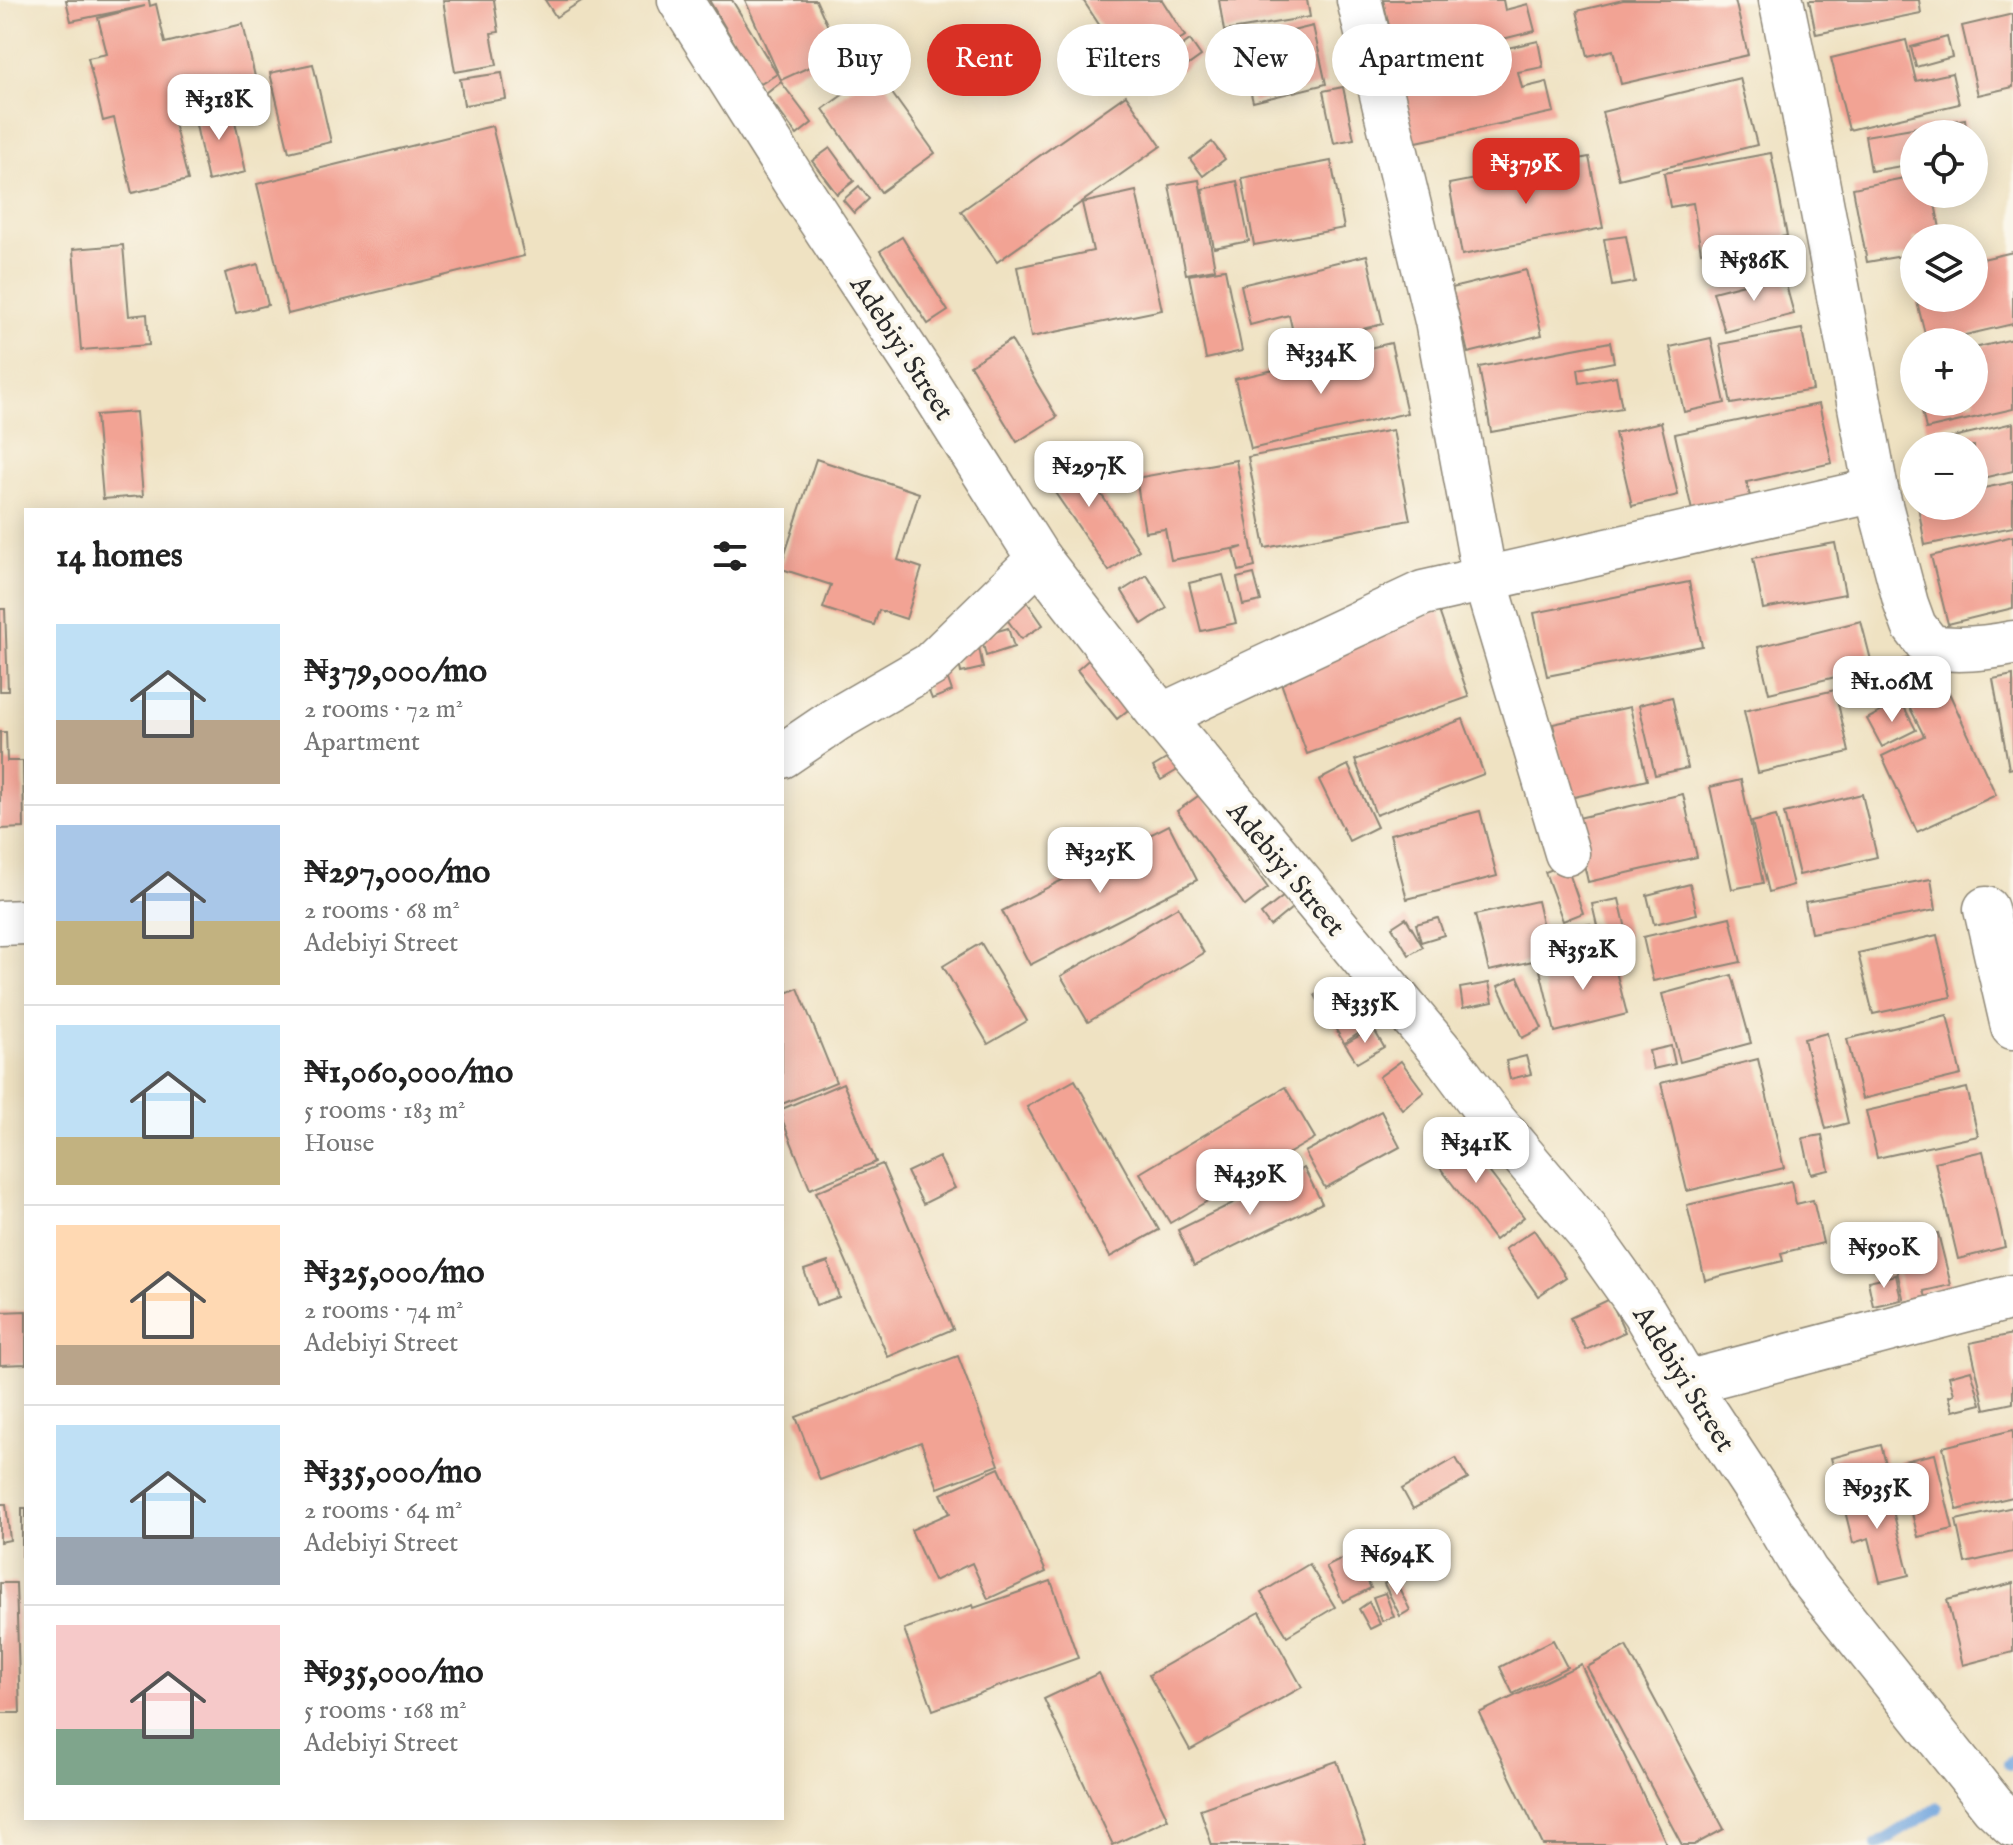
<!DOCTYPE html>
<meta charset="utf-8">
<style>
:root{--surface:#fff;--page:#f2f2f2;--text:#222;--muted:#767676;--line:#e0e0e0;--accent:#d93025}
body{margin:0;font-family:"IM FELL English",serif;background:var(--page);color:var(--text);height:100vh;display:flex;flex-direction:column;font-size:30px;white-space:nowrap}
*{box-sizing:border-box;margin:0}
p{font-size:26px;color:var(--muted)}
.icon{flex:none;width:44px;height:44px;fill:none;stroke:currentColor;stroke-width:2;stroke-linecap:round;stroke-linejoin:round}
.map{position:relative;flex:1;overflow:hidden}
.side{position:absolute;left:24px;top:508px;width:760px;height:1312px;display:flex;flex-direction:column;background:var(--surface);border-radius:0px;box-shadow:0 4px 20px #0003}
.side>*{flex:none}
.top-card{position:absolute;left:808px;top:24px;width:760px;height:72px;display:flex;gap:16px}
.controls{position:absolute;left:1900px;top:120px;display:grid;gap:16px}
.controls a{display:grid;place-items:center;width:88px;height:88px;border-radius:50%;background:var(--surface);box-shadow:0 4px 20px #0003;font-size:40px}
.price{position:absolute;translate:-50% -68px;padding:0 18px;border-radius:16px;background:#fff;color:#222;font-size:26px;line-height:52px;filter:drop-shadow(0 2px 4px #0008)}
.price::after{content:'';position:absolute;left:50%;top:48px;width:24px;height:18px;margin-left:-12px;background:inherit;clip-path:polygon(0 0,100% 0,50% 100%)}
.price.selected{background:var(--accent);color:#fff}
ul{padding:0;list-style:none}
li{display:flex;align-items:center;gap:24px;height:200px;padding:0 32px}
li+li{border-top:2px solid var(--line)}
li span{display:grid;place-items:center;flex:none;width:224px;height:160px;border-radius:0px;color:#555}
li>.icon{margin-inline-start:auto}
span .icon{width:96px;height:96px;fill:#fffc;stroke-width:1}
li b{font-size:34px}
h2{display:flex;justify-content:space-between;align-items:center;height:96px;padding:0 32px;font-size:34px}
.chip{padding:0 28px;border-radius:36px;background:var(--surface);box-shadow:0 4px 20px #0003;font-size:28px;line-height:72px}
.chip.selected{background:var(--accent);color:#fff}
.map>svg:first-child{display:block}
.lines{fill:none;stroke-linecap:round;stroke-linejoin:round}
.stream{stroke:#72a6de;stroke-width:12}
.building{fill:#f2a394}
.minor-casing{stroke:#8d8676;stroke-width:47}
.minor{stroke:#fff;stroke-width:44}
.labels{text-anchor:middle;stroke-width:8;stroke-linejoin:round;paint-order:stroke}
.street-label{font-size:28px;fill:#2b2b2b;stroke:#fbf7ec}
</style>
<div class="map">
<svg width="2013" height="1845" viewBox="0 0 2013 1845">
<rect width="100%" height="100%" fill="#fbf7ec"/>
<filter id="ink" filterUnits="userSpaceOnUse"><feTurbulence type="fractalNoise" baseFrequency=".0125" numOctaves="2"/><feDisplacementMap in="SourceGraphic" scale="16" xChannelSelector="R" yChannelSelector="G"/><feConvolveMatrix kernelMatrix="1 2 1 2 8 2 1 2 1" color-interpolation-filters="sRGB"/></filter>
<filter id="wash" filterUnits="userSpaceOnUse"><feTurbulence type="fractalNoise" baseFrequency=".006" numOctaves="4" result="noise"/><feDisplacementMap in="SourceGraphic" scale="32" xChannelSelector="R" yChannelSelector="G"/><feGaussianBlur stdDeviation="1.8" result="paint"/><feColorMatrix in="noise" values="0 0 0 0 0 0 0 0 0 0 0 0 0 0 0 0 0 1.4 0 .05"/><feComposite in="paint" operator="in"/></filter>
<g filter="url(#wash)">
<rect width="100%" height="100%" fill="#efe2c2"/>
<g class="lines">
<g class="stream">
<polyline points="2009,1764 2013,1761"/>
<polyline points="1877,1845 1937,1808"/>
</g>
</g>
<g id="blocks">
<g class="building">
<polygon points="66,0 149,0 150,6 156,4 165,43 243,24 258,90 171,111 188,180 132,193 114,118 103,121 88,58 107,54 98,18 145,6 71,21"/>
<polygon points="443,0 494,0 499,32 491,33 497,65 455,72"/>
<polygon points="545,0 583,0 556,17"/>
<polygon points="709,0 732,0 777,74 759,85"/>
<polygon points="745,0 816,0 840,53 781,80"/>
<polygon points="1083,0 1162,0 1185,36 1130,72"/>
<polygon points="1219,0 1307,0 1310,17 1224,31"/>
<polygon points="1383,0 1503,0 1505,10 1528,4 1535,31 1398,65"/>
<polygon points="1623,0 1735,0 1748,55 1621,84 1613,50 1588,56 1577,11"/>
<polygon points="1809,0 1919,0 1921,13 1816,34"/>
<polygon points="2013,14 2013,87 1978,95 1962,26"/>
<polygon points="1313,26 1326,84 1253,102 1239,44"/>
<polygon points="1947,37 1952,57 1916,67 1911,47"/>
<polygon points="1190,40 1201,56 1180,71 1169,55"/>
<polygon points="1906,40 1916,81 1952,73 1959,104 1849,130 1831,58"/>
<polygon points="1538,41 1543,67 1518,72 1522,88 1547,82 1554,112 1412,143 1397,73"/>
<polygon points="313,64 331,142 289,152 270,73"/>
<polygon points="876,71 935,153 881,192 823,109"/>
<polygon points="502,73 506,99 464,105 460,79"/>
<polygon points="1740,78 1757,145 1619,179 1602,112"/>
<polygon points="781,82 812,123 797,135 766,94"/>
<polygon points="1343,87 1354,139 1334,143 1323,91"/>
<polygon points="1126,95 1161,146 997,262 961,211"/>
<polygon points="231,103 246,172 208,181 193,111"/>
<polygon points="1965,119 1967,134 1914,134 1914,164 1871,171 1865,136"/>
<polygon points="492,126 524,256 288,314 257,184"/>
<polygon points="1212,142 1225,159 1203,176 1190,159"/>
<polygon points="830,148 854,181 837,194 812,161"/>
<polygon points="1771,153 1787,236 1701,252 1693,203 1670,207 1664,173"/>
<polygon points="1589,157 1603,228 1462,255 1449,184"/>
<polygon points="1331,161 1344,228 1254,245 1242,178"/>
<polygon points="1914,176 1914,194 1933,194 1942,238 1914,238 1914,254 1867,262 1853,188"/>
<polygon points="1199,180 1215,269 1186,274 1169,185"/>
<polygon points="1237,181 1249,241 1214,248 1202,189"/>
<polygon points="859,186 869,199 854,213 843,200"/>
<polygon points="1136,191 1162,310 1031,337 1017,267 1093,251 1082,203"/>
<polygon points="1626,236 1635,282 1612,286 1604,239"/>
<polygon points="902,237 948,311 928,324 880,251"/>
<polygon points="123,245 129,316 147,314 149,345 81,350 73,249"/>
<polygon points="2013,252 2013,324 1935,342 1927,342 1916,298 1974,298 1974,261"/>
<polygon points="1367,255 1383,324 1296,345 1289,315 1250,325 1241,285"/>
<polygon points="258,264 268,305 236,313 225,273"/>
<polygon points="1225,269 1242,351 1206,359 1189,275"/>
<polygon points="1526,270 1542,335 1468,353 1452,288"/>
<polygon points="1783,274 1794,314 1725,332 1713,292"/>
<polygon points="1802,329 1813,390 1731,404 1720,344"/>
<polygon points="1711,338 1725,403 1684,412 1670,347"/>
<polygon points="2013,339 2013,409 1926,429 1920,402 1974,402 1974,348"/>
<polygon points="1011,340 1057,417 1017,442 970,365"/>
<polygon points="1610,342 1614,362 1578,369 1580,383 1616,376 1622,408 1491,432 1479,367"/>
<polygon points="1391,343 1407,413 1251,449 1235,379"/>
<polygon points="1819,404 1832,463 1747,482 1751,502 1693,515 1675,434"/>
<polygon points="136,412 143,496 103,499 96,415"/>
<polygon points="1661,422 1678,495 1632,506 1615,433"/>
<polygon points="2013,423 2013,471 1974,480 1974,446 1933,446 1932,442"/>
<polygon points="1393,430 1410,520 1265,548 1248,457"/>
<polygon points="1069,447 1139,550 1109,571 1038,468"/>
<polygon points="816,459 919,493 898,560 922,568 906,619 879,610 874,625 823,608 831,585 782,569 782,563"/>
<polygon points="1236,460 1255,567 1239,571 1234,550 1243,547 1171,560 1165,529 1145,532 1136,478"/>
<polygon points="2013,482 2013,527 1925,545 1918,506 1974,506 1974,490"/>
<polygon points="2013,536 2013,608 1948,624 1931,556"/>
<polygon points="1835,543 1845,594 1763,609 1753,558"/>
<polygon points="1254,574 1261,601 1243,605 1237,578"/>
<polygon points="1147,575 1167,608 1142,624 1122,591"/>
<polygon points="1223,575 1236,623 1201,631 1189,583"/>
<polygon points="1689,582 1702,646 1547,676 1534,613"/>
<polygon points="1023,596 1043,625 1021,639 1001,611"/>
<polygon points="0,609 5,609 8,691 0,691"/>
<polygon points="1439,611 1469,697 1307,754 1276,669"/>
<polygon points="1861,621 1873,668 1769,693 1758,647"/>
<polygon points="1008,628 1014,647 986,656 981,636"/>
<polygon points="978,642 983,668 961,673 956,647"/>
<polygon points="1927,654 1931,674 1908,679 1904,659"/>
<polygon points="1094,655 1134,705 1117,719 1077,670"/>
<polygon points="944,668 952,691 932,699 923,676"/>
<polygon points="1899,668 1901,679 1886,681 1884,671"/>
<polygon points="2013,675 2013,768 2009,769 1993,679"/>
<polygon points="1945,684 1996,795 1917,832 1882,756 1924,736 1907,702"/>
<polygon points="1835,690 1849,752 1758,773 1744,711"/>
<polygon points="1672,697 1688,768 1655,775 1639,705"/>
<polygon points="1901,701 1916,730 1882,747 1867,719"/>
<polygon points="1630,707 1647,780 1570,798 1553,724"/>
<polygon points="1463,719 1484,774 1376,815 1355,760"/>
<polygon points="0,732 6,732 7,761 23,761 24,828 0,829"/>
<polygon points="1173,755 1181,768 1161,780 1153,767"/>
<polygon points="1348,765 1377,827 1349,841 1319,780"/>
<polygon points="1741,780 1763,883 1732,889 1710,787"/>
<polygon points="1201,794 1268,888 1245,906 1177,811"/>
<polygon points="1683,794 1697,857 1588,882 1574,819"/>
<polygon points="1862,794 1877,857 1799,875 1784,813"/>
<polygon points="1480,811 1497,876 1407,899 1390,834"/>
<polygon points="1776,816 1793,885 1769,892 1752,822"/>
<polygon points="1169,825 1197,880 1030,965 1002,911"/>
<polygon points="1566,864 1583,913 1563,921 1545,872"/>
<polygon points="1931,879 1936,910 1811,933 1805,902"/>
<polygon points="1690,884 1697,914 1654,924 1647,895"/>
<polygon points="1284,896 1292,908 1270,926 1261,914"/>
<polygon points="1619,899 1628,937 1601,943 1592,904"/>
<polygon points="1537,901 1550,957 1489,971 1475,915"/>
<polygon points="1178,907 1204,953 1088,1022 1061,976"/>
<polygon points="1730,917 1741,962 1653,981 1643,937"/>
<polygon points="1406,918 1423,947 1409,955 1392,927"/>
<polygon points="1438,918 1444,935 1421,942 1416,924"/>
<polygon points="1590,924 1594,943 1558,951 1553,931"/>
<polygon points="1937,935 1951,997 1873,1014 1858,953"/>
<polygon points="981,943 1027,1021 988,1044 943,966"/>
<polygon points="1611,952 1627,1014 1555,1032 1540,970"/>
<polygon points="1732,975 1751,1043 1680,1062 1662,994"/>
<polygon points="1518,977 1542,1028 1522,1038 1498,986"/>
<polygon points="1340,982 1348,998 1323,1010 1315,995"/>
<polygon points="1489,983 1493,1002 1463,1008 1460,988"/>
<polygon points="798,988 836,1082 782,1104 782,995"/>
<polygon points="1360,1011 1370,1026 1344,1043 1335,1028"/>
<polygon points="1947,1015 1961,1075 1862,1099 1847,1039"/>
<polygon points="1373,1028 1384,1047 1357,1063 1345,1044"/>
<polygon points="1827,1033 1848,1123 1826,1129 1804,1039"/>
<polygon points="1671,1046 1675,1064 1653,1069 1649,1051"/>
<polygon points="1526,1056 1531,1074 1510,1079 1506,1061"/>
<polygon points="1758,1059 1784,1168 1687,1191 1661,1083"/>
<polygon points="1401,1061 1424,1092 1402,1109 1379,1077"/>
<polygon points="1075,1080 1159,1230 1110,1257 1027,1107"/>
<polygon points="843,1083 876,1162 810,1189 782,1119 782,1109"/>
<polygon points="1285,1087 1315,1138 1170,1223 1140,1173"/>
<polygon points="1967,1088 1978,1136 1877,1158 1866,1111"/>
<polygon points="1381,1111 1400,1147 1325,1188 1305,1152"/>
<polygon points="1457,1130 1524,1217 1495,1240 1428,1152"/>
<polygon points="1822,1135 1829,1170 1811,1174 1803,1138"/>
<polygon points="1983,1151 2005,1247 1958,1259 1935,1162"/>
<polygon points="939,1157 955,1188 923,1204 907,1172"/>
<polygon points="882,1164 953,1329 888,1357 816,1192"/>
<polygon points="1304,1168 1322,1203 1194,1266 1178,1230"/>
<polygon points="1791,1181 1796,1204 1813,1200 1823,1243 1781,1253 1783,1261 1705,1280 1687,1205"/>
<polygon points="1534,1230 1566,1277 1538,1296 1505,1249"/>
<polygon points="1938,1233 1951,1285 1924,1291 1926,1297 1904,1302 1891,1244"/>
<polygon points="828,1262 839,1297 816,1305 804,1270"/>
<polygon points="1896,1275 1901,1300 1873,1306 1868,1281"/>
<polygon points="1610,1299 1625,1332 1586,1350 1570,1318"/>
<polygon points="26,1311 26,1364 0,1365 0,1312"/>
<polygon points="2013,1334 2013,1403 1985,1409 1970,1343"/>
<polygon points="958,1356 999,1465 938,1488 921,1442 820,1480 796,1417"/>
<polygon points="1971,1370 1981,1404 1953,1411 1949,1396 1954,1394 1949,1376"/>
<polygon points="2013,1430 2013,1497 1957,1510 1943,1447"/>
<polygon points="1881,1445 1890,1479 1840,1492 1831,1458"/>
<polygon points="1935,1454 1953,1529 1918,1537 1899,1462"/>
<polygon points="1456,1458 1468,1479 1413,1509 1402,1489"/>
<polygon points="999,1468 1046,1572 988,1599 972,1563 934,1581 911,1530 950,1513 941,1494"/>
<polygon points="1887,1487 1909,1575 1880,1582 1869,1538 1853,1543 1842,1499"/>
<polygon points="0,1504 6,1504 10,1540 0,1542"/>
<polygon points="2013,1507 2013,1552 1965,1563 1956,1520"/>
<rect x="22" y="1508" width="4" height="51"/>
<polygon points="1354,1553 1371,1588 1343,1602 1326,1567"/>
<polygon points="1309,1564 1335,1607 1287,1636 1261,1593"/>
<polygon points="1394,1578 1410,1610 1400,1616 1384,1584"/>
<polygon points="1051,1581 1078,1658 933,1710 904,1629 973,1605 974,1608"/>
<polygon points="0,1583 16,1583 20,1713 0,1713"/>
<polygon points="2013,1583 2013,1652 1963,1665 1947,1600"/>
<polygon points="1385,1593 1394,1617 1382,1621 1373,1597"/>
<polygon points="1369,1602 1380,1624 1370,1629 1359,1609"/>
<polygon points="1260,1612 1302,1687 1190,1750 1149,1675"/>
<polygon points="1553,1640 1567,1667 1513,1694 1500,1667"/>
<polygon points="1626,1646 1724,1829 1694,1845 1682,1845 1587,1667"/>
<polygon points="1581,1664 1583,1669 1667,1845 1543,1845 1479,1713"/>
<polygon points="1099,1673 1168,1819 1113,1845 1044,1699"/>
<polygon points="1337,1761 1366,1845 1212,1845 1200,1809"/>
</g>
</g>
</g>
<g filter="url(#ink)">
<use href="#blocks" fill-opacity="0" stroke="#8d8676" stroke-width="2"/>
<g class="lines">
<g class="minor-casing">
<g id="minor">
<polyline points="680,0 795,182 932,390 1039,559 1161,716 1449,1061 1493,1120 1588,1233 1644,1312 1686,1383 1765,1503 1806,1572 1993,1806 2013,1825"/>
<polyline points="1359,0 1437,321 1485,580 1567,853"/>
<path d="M1781,0L1800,92L1876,490L1906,604L1914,626L1930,647C1959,651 1984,649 2013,643"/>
<polyline points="1161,716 1423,593 1876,490"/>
<polyline points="782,756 835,720 930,665 1039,559"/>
<polyline points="1986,909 2013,1027"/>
<polyline points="0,923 26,922"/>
<polyline points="1686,1383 2013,1297"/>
</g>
</g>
<use href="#minor" class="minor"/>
</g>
</g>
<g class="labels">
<g class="street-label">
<text transform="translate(903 347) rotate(57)" y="10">Adebiyi Street</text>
<text transform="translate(1287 868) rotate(50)" y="10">Adebiyi Street</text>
<text transform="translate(1685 1378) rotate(58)" y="10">Adebiyi Street</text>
</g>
</g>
</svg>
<div class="controls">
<a><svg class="icon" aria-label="locate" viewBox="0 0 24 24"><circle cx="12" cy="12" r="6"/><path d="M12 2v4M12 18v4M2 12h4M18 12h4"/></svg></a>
<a><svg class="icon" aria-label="layers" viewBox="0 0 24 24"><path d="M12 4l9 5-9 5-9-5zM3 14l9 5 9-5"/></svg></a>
<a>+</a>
<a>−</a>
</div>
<b class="price" style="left:219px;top:142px">₦318K</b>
<b class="price selected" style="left:1526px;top:206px">₦379K</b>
<b class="price" style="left:1754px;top:303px">₦586K</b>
<b class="price" style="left:1321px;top:396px">₦334K</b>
<b class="price" style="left:1089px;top:509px">₦297K</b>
<b class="price" style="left:1892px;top:724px">₦1.06M</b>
<b class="price" style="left:1100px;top:895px">₦325K</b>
<b class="price" style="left:1583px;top:992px">₦352K</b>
<b class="price" style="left:1365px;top:1045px">₦335K</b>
<b class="price" style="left:1476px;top:1185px">₦341K</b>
<b class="price" style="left:1250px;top:1217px">₦439K</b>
<b class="price" style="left:1884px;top:1290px">₦590K</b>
<b class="price" style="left:1877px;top:1531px">₦935K</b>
<b class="price" style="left:1397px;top:1597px">₦694K</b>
<div class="top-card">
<a class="chip">Buy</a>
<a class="chip selected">Rent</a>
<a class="chip">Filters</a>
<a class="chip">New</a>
<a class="chip">Apartment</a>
</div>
<section class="side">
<h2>14 homes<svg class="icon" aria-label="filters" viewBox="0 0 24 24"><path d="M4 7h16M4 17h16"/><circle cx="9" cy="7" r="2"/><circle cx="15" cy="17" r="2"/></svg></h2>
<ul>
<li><span style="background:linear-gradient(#bfe0f5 60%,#b9a48a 0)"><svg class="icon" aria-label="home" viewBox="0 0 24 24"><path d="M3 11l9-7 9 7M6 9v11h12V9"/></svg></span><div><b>₦379,000/mo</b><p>2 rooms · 72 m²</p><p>Apartment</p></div></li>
<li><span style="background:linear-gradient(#a9c7e8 60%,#c2b280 0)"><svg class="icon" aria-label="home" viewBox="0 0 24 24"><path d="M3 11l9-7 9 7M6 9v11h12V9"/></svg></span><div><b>₦297,000/mo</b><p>2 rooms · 68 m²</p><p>Adebiyi Street</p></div></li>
<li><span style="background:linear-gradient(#bfe0f5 70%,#c2b280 0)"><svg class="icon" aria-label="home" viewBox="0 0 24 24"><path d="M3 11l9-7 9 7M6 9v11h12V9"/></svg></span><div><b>₦1,060,000/mo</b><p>5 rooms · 183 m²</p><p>House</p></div></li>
<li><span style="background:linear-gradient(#ffd9b3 75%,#b9a48a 0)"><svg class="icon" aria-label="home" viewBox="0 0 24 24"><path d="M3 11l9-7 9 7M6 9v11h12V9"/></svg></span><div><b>₦325,000/mo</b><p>2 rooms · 74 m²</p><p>Adebiyi Street</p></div></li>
<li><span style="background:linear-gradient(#bfe0f5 70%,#9aa5b1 0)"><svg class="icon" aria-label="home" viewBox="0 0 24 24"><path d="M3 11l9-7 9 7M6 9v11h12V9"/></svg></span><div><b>₦335,000/mo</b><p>2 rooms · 64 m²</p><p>Adebiyi Street</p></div></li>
<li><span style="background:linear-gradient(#f6c9c9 65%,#7fa58c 0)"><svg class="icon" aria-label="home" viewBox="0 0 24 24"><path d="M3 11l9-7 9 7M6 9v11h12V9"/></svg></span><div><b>₦935,000/mo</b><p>5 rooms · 168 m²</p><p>Adebiyi Street</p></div></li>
</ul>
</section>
</div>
